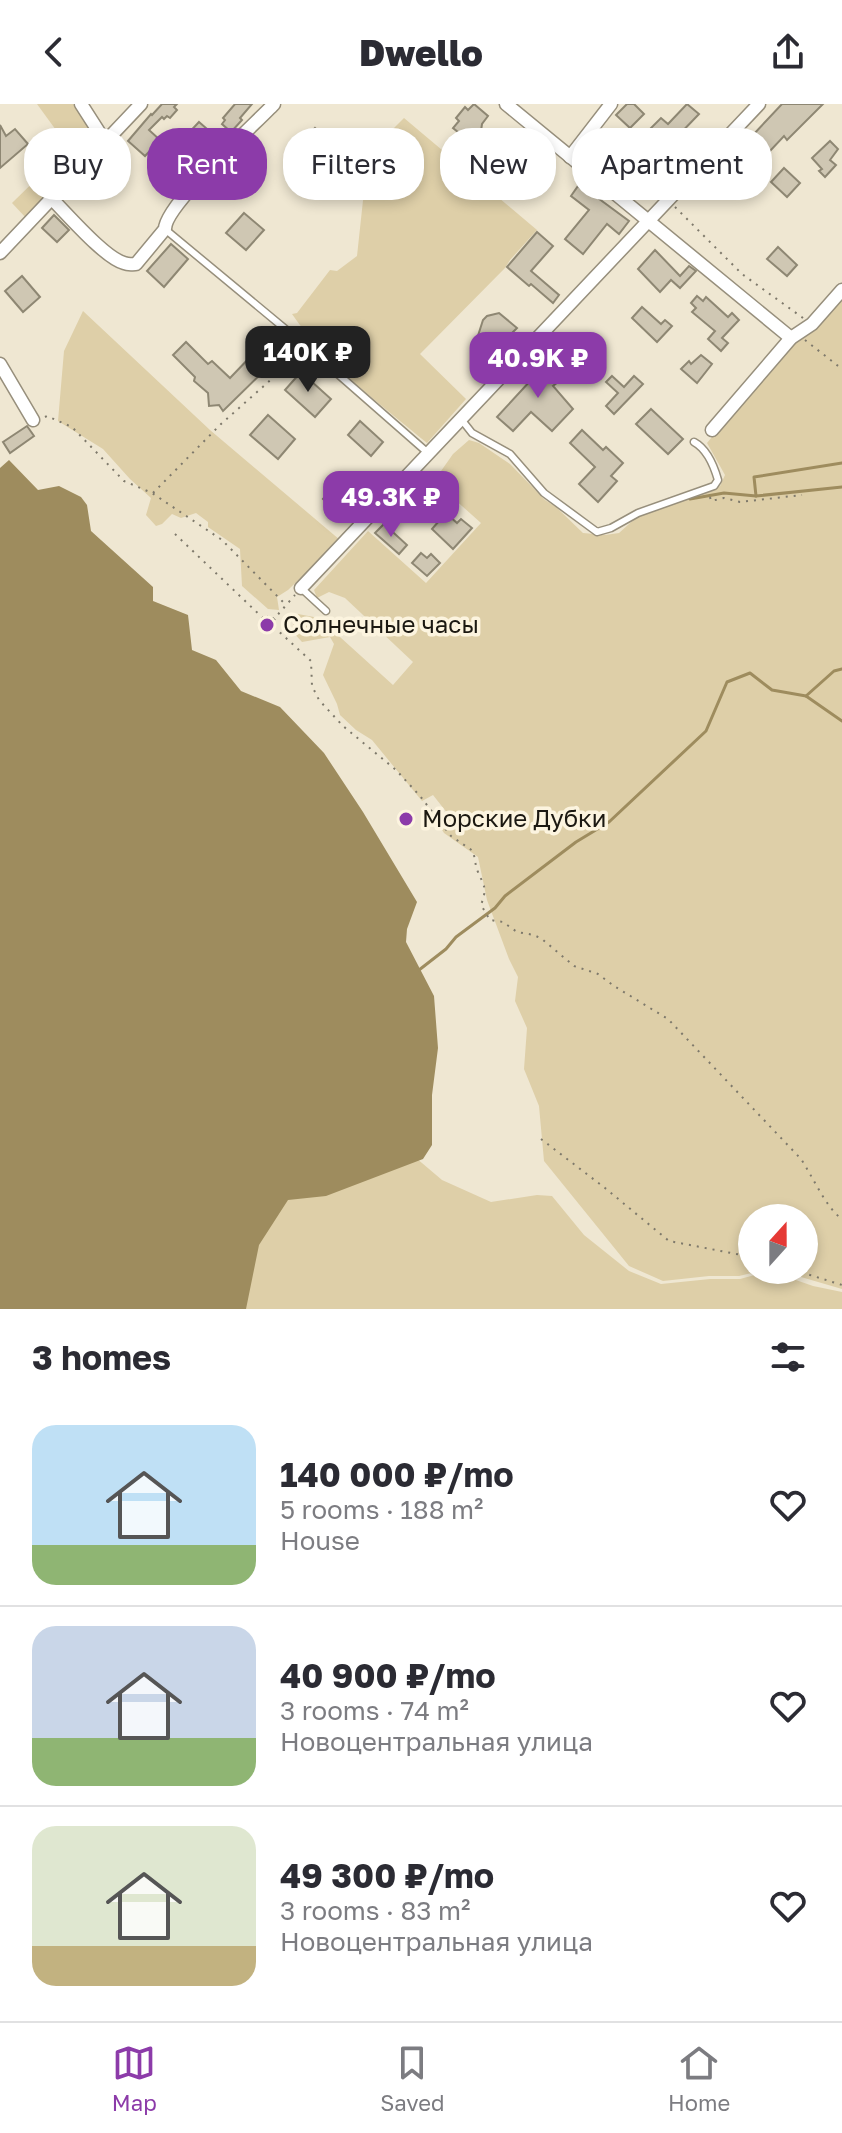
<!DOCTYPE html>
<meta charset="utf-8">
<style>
:root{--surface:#fff;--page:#f7f7f7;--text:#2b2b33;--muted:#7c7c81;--line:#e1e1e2;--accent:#8c3ba9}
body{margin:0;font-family:"Golos Text",sans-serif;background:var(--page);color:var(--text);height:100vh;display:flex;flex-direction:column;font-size:30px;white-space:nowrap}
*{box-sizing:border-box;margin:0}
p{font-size:26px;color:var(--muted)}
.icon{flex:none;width:44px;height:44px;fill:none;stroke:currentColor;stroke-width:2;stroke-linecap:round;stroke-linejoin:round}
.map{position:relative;height:1205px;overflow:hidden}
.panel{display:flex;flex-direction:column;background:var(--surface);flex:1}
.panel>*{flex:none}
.banner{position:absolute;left:24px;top:24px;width:794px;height:72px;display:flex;gap:16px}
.needle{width:52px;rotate:21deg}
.buttons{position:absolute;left:738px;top:1100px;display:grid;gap:16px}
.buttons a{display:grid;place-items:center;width:80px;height:80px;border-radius:50%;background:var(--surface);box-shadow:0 4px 12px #0003;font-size:40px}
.price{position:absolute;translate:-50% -68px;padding:0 18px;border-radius:16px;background:var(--accent);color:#fff;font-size:26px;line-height:52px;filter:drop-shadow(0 2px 4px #0008)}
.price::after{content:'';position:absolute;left:50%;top:48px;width:24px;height:18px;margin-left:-12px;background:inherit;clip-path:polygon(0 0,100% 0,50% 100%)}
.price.current{background:#222;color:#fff}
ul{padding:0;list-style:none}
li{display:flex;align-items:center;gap:24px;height:200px;padding:0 32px}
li+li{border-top:2px solid var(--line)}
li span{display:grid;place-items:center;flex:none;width:224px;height:160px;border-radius:24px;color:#555}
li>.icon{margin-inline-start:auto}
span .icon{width:96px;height:96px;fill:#fffc;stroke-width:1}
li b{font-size:34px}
h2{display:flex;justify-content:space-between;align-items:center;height:96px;padding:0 32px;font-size:34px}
.chip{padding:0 28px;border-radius:32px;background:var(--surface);box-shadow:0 4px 12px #0003;font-size:28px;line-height:72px}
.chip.current{background:var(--accent);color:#fff}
header{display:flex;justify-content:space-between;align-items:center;height:104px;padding:0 32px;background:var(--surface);font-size:36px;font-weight:800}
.tabs{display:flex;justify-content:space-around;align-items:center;height:112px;border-top:2px solid var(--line);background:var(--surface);font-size:22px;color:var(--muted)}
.tabs a{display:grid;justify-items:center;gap:4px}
.tabs .current{color:var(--accent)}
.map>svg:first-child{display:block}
.green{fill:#decfa8}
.water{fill:#9e8c5e}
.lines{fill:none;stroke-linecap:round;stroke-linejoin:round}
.stream{stroke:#9e8c5e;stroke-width:3}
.building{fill:#cfc7b3;stroke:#8e8773;stroke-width:2}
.service-casing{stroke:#978f7c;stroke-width:9}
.minor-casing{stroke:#978f7c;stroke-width:15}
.path{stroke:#7e796b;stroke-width:2;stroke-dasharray:2 6;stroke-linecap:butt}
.service{stroke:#fff;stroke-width:6}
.minor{stroke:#fff;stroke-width:12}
.poi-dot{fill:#8c3ba9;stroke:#fcf4df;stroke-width:3}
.labels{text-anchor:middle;stroke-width:7;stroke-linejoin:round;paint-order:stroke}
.poi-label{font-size:24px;fill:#1b1811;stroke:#fcf4df;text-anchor:start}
</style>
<header><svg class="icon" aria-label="back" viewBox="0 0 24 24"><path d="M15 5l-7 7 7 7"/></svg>Dwello<svg class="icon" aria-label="share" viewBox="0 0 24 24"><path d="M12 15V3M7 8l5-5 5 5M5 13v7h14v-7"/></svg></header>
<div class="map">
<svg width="842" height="1205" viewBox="0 0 842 1205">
<rect width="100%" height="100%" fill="#efe7d2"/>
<g class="green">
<polygon points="37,0 73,0 98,37 81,54 69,44"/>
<path d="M404,14L537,126L510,156L505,164L420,250L466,295L427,339C380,300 327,261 292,210L297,209L330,166L337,167L357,152L368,50Z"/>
<polygon points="57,55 69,68 27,115 12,99"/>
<polygon points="842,195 842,1185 777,1166 804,1166 804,1114 752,1114 752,1166 764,1166 739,1172 709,1172 663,1177 629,1162 544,1057 539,1002 524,965 527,924 515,897 518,873 509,855 487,796 478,753 444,729 439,721 448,710 433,691 422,697 372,636 356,626 340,611 337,600 323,571 334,540 330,533 302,538 291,526 298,510 319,514 393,581 413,558 345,494 329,488 317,494 314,486 368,427 426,479 481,419 434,377 453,350 469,336 479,339 510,360 545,396 556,403 583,429 605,431 619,429 639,411 720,382 725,371 707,339 787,242 813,227"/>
<polygon points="83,207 210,326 340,436 288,486 277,493 279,506 268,505 242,482 240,445 208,423 208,418 196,409 181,414 172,410 162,420 156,422 146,411 151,394 130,375 103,345 58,317 64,247"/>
<polygon points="409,1048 442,1076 491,1098 537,1091 552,1092 584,1131 629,1167 661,1180 710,1175 740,1175 770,1167 813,1182 842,1188 842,1205 201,1205 292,1085"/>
</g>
<polygon class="water" points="9,356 38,386 59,382 81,393 87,401 91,427 153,483 153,497 188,511 192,546 216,556 241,587 280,603 324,649 363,708 417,798 407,825 406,838 434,892 438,944 432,991 432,1041 423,1055 326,1092 288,1096 259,1141 246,1205 0,1205 0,364"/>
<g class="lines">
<g class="stream">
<polyline points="842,359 754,373 756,392 842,383"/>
<polyline points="690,395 724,389 756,392"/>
<polyline points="806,592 834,567 842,565"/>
<polyline points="419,866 446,845 456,833 495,804 505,792 576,738 609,718 706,627 727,578 750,569 772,586 806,592 842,617"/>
</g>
</g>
<g class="building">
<polygon points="162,0 177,0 174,3 177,6 170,14 167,12 164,15 162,13 149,26 160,36 145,52 128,37 151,10 152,11"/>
<polygon points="235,0 252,0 240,14 242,16 231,28 222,20 225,16 223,14"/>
<polygon points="474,0 488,12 482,20 481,27 473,30 468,36 453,24 459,17 456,14 465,3 468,6"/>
<polygon points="627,0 634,0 644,10 630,24 616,11"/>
<polygon points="687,0 699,10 673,37 685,48 667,67 655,56 659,52 640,35 661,14 668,20"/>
<polygon points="782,0 823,0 787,36 784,32 753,65 736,49"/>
<polygon points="199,18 214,31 192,55 200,61 188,74 183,70 178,77 163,63 187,37 184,34"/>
<polygon points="0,21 6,32 15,25 28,40 0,64"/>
<polygon points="315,24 332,39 312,61 295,46"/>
<polygon points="830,37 838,45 830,56 836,61 825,73 819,67 822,65 812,54"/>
<polygon points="784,64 800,79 787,93 771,78"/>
<polygon points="578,82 586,88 587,86 629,117 619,130 607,120 583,150 565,135 589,106 571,92"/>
<polygon points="244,109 264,126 246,146 226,129"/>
<polygon points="54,111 69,126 57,138 42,124"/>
<polygon points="537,128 553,142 531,167 559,191 553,199 531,180 529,182 507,163"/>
<polygon points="171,140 188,155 164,183 147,167"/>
<polygon points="778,143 797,161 787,172 767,155"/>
<polygon points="655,146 680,172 689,162 696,167 680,184 671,176 660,188 638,165"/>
<polygon points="22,172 40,193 23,208 5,187"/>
<polygon points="697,192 703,197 706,193 728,213 732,209 739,216 722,234 728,239 721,247 708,235 715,227 692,208 696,204 691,199"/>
<polygon points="642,203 661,220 665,216 672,222 657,238 632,214"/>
<polygon points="499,209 517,224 491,250 488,243 482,241 475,241 483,216 487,212"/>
<polygon points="267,236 279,247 275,256 223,307 219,301 209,302 208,289 194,277 195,273 173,251 186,238 208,260 212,257 230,274 254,249 253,247 263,237 265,238"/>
<polygon points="581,242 585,245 587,242 601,255 589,269 574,256 578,252 575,249"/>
<polygon points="548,249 554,254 544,266 558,278 553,282 573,305 552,327 531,308 513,327 497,313 532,275 527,270"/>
<polygon points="701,251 712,260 697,279 681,265 689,257 691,260"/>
<polygon points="301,268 331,295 315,313 285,286"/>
<polygon points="612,272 624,283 634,272 643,280 614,310 606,302 618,289 606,278"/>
<polygon points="651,305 683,335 668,350 636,320"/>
<polygon points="268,311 295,335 278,355 250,331"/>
<polygon points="360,317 383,338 371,352 348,331"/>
<polygon points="27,322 34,332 10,349 3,338"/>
<polygon points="582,326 603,346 606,343 623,359 611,372 617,377 598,398 579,380 595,363 570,339"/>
<polygon points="336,381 351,394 338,408 323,395"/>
<polygon points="446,409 457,419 461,415 472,424 453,445 432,425"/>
<polygon points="384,420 407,441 399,450 375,429"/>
<polygon points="421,449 427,454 431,450 440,459 427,472 412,459"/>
</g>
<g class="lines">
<g class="service-casing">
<g id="service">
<polyline points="166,126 307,243 428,349"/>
<path d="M461,315L472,329L510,350L544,389L597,428L611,424L638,409L714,382L718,376C714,362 707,345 694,338"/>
<polyline points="301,484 326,507"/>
</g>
</g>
<g class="minor-casing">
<g id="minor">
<polyline points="81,0 106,39"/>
<polyline points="506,0 791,234"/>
<polyline points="570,53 611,0"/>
<path d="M52,95C68,111 105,154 124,159C129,161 131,160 136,160L165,125C165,101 254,21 274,0"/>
<polyline points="0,149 141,0"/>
<polyline points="0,260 33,316"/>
<polyline points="712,326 791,234 812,220 842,186"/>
<polyline points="301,484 759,0"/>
</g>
</g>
<g class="path">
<polyline points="675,103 742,170 803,214"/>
<polyline points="805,236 842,265"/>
<polyline points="45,313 47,312 72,323 124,377 152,389 222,436 286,501"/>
<polyline points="153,389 221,320 302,248"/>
<polyline points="710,393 711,397 724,394 740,398 802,391"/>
<polyline points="175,430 265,516"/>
<polyline points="274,515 269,511 260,522 268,529 277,519 274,515 295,491"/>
<path d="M274,523L311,557L312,582L319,596L343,622L396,666L420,692L451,732L473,747C475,754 475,761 478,768C485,784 487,784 481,801L490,816L503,818L517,828L534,831L542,835L574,862L598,870L614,882L668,915L801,1055C813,1073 826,1104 842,1115"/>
<polyline points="541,1035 605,1084 669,1137 752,1153"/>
<polyline points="794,1166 842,1181"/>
</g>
<use href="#service" class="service"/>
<use href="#minor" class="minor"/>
</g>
<g class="poi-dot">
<circle cx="267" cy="521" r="8"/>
<circle cx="406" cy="715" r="8"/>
</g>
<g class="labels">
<g class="poi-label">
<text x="283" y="529">Солнечные часы</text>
<text x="422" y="723">Морские Дубки</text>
</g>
</g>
</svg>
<div class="buttons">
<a><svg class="needle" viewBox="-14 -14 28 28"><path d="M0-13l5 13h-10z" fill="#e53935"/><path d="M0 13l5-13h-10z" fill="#7c7c81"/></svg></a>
</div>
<b class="price current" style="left:308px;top:290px">140K ₽</b>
<b class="price" style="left:538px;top:296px">40.9K ₽</b>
<b class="price" style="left:391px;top:435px">49.3K ₽</b>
<div class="banner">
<a class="chip">Buy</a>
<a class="chip current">Rent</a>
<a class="chip">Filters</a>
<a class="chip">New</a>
<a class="chip">Apartment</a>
</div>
</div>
<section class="panel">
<h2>3 homes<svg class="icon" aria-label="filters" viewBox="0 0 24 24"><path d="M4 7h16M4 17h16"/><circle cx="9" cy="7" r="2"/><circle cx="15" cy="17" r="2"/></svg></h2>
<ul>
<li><span style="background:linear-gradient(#bfe0f5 75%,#8fb573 0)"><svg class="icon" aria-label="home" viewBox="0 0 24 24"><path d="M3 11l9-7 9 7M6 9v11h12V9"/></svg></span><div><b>140 000 ₽/mo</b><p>5 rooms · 188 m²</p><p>House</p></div><svg class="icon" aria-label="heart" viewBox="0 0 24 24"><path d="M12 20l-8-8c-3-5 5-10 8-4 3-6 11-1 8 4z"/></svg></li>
<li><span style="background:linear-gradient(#c9d6e8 70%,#8fb573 0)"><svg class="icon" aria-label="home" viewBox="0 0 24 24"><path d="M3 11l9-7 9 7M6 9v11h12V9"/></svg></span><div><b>40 900 ₽/mo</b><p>3 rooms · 74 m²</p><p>Новоцентральная улица</p></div><svg class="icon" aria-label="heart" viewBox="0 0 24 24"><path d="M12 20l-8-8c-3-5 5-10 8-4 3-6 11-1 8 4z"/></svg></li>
<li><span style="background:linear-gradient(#dfe7d0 75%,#c2b280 0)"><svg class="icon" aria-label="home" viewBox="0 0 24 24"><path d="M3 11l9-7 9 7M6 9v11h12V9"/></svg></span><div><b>49 300 ₽/mo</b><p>3 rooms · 83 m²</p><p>Новоцентральная улица</p></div><svg class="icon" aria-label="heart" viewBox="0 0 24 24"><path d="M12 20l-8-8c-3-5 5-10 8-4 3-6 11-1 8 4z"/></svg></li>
</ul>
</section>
<nav class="tabs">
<a class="current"><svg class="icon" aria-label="map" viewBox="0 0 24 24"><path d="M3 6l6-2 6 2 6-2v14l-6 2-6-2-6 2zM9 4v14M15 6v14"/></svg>Map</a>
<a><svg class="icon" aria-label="saved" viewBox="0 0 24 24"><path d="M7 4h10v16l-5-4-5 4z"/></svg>Saved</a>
<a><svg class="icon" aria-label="home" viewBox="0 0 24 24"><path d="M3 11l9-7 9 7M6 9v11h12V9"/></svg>Home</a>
</nav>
